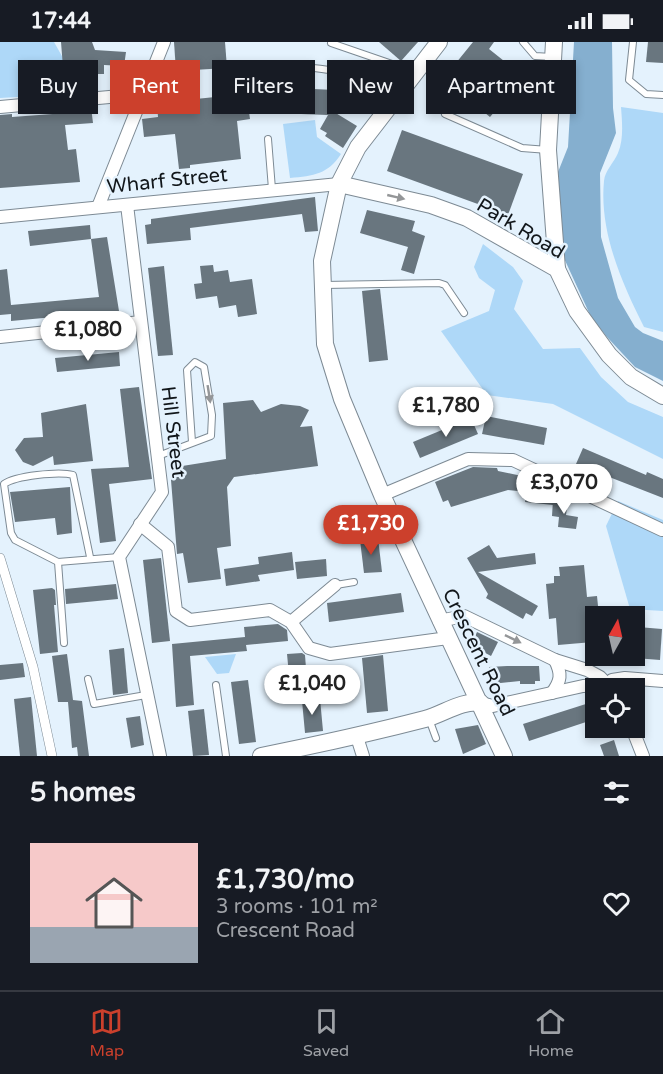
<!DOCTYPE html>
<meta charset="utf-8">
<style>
:root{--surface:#171b24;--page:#242831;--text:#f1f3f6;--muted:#9ea1a6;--line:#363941;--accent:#cc402c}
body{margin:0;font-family:"Varela Round",sans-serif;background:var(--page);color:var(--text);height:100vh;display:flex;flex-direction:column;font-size:22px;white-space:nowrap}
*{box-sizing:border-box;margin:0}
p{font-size:20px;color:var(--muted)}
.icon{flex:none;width:33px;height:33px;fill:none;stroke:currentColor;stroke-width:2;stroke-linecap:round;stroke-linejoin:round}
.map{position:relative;height:714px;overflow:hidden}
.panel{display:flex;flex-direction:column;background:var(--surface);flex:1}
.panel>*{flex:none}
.guide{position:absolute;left:18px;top:18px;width:627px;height:54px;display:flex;gap:12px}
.needle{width:39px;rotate:8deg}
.controls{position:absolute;left:585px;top:564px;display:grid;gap:12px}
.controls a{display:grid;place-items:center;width:60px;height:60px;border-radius:0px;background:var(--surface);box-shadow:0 3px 9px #0003;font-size:30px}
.price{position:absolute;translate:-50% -51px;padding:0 14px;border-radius:21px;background:#fff;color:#222;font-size:20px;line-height:39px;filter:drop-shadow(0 2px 3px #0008)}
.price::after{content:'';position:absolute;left:50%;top:36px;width:18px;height:14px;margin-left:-9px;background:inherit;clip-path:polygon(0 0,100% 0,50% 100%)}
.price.selected{background:var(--accent);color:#fff}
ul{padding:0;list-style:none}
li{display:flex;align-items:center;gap:18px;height:150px;padding:0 30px}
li+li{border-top:2px solid var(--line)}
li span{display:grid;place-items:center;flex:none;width:168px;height:120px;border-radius:0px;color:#555}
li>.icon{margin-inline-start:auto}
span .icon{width:72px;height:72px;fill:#fffc;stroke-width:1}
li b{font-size:26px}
h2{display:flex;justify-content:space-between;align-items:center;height:72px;padding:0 30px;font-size:26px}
.tag{padding:0 21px;border-radius:0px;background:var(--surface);box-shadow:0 3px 9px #0003;font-size:21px;line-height:54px}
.tag.selected{background:var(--accent);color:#fff}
.status{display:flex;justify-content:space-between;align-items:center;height:42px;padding:0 30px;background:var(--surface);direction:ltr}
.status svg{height:16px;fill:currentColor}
.menu{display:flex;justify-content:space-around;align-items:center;height:84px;border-top:2px solid var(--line);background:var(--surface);font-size:16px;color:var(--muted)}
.menu a{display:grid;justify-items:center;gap:3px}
.menu .selected{color:var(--accent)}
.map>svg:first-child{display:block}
.green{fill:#aed8f8}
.water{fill:#85afcf}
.building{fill:#69767f}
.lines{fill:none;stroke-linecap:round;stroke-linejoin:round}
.service-casing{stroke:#7d8a94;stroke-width:8}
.pedestrian-casing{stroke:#7d8a94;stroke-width:10}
.minor-casing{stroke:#7d8a94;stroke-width:14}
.secondary-casing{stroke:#7d8a94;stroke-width:18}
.service{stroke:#fff;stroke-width:6}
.pedestrian{stroke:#fff;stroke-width:9}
.minor{stroke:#fff;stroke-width:12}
.secondary{stroke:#fff;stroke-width:16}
.oneway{fill:#949698}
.labels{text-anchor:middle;stroke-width:5;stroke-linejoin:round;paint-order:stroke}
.street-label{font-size:20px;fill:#11161a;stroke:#e4f2fd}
</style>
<div class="status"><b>17:44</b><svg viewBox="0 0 49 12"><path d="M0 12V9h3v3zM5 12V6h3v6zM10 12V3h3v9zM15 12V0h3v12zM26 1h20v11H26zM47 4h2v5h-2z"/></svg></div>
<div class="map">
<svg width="663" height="714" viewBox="0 0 663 714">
<rect width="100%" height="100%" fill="#e4f2fd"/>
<g class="green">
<polygon points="0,0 54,0 67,23 68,52 0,56"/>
<path d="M621,65L663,71V290L644,285C622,241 599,190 604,139C605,128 614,121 618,111C624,97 622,79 621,65Z"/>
<path d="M315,78L317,95L341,112C328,132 314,134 290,136L283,82Z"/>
<polygon points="483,202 513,225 523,239 514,267 543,307 580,306 601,335 628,360 663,375 663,417 553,362 487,353 441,289 489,269 495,248 479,236 474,225"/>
<polygon points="618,459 663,478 663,569 630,567 606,484"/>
<polygon points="236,612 229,631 217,632 205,615"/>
</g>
<polygon class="water" points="574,0 612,0 613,66 616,91 600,131 601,195 618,256 635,285 643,291 663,299 663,339 635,325 607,295 591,275 563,214 558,130 568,105"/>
<g class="building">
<polygon points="61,0 92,0 95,8 126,10 124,24 104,23 104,32 97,32 98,48 65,51"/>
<polygon points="174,0 225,0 227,26 176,29"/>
<polygon points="379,0 418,0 401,19"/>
<polygon points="473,0 494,0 489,7 524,35 490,75 443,37"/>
<polygon points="648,0 663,0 663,21 646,20"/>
<polygon points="255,29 314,32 313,47 335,48 334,70 357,84 343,106 325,94 327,91 320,87 328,73 249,70 250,77 237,79 241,117 190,123 190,126 179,127 175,92 144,95 142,77 158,75 157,61 254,51"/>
<polygon points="91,65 93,81 65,83 68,108 76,107 80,140 0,146 0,73 12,72 12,75 66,71 66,67"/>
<polygon points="402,88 523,132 508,173 387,129"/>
<polygon points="315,155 318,189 305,190 302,172 190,186 191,198 147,202 145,183 151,182 151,177"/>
<polygon points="367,168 415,179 412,189 425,194 414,232 401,228 408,205 360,191"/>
<polygon points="90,183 91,197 30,204 28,189"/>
<polygon points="107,195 119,269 11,279 11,272 0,273 0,228 7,227 11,263 99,255 91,197"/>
<polygon points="213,223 214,230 228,228 230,240 252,237 257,272 238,275 236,263 219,266 217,254 196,257 194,242 202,241 200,224"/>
<polygon points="164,224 173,313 158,314 148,226"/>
<polygon points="380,247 388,318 369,320 362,249"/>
<polygon points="119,310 120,324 57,330 55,316"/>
<polygon points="139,345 152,437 109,442 116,499 100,501 91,427 129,425 120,347"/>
<polygon points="253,358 261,370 281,362 300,364 309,368 300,385 312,384 318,424 234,435 227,445 231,504 217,506 221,537 188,541 183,511 177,512 171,438 176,425 226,417 223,361"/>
<polygon points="86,362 93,419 54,423 53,414 33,424 23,420 15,408 24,396 43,395 41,371"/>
<polygon points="486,374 547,386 544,403 482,392"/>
<polygon points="471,376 478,392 420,416 413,400"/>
<polygon points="583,406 646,433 647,430 663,437 663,456 576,422"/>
<polygon points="473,425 497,426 498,429 531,436 530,445 555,447 553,463 525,460 527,450 508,448 451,465 448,458 443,460 435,440"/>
<polygon points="70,445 72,491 57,493 55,476 15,480 10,450"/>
<polygon points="553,458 568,460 566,473 578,475 576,487 558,485 559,475 552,474"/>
<polygon points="378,496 382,530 364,531 360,498"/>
<polygon points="489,503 497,516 535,511 536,522 478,530 538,564 532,574 526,571 523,577 486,556 488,552 467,516"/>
<polygon points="292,510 294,528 258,533 260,539 226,544 224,527 259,522 258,515"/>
<polygon points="161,516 170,599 152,601 143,518"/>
<polygon points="326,517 327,534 297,537 295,520"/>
<polygon points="584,523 587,555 597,554 599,574 596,574 596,586 591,586 593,600 558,603 556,576 549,577 546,542 554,541 554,534 560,534 559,525"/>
<polygon points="116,542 118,557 66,562 65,547"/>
<polygon points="52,546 55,548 56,563 54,563 58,610 40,612 33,548"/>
<polygon points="401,551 404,570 329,580 327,561"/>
<polygon points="278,582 287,588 288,599 246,603 247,609 190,614 194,663 176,665 172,602 245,595 244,585"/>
<polygon points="638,585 662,587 660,618 635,616"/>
<polygon points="477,590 498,600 491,614 478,607 480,603 473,599"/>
<polygon points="124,606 128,651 113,653 109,608"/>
<polygon points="302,611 305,613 308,653 291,654 287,612"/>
<polygon points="67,612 73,658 82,659 89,714 78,714 77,705 72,706 68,660 58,660 52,614"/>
<polygon points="383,613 388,669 367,671 362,616"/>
<polygon points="23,621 25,635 0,638 0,623"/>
<polygon points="507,624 539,624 540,639 535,639 535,642 520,642 520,639 491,642 489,625"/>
<polygon points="248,638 256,700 239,702 231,640"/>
<polygon points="31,655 37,714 20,714 14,657"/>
<polygon points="320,657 323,689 305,691 302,659"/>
<polygon points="589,661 595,677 529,699 523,682"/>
<polygon points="204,667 209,713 193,714 188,669"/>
<polygon points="140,674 144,703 131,706 126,676"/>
<polygon points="478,683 486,702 463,712 455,687"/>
<polygon points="614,698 619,714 604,714 600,703"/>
</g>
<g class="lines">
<g class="service-casing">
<g id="service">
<polyline points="523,0 535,14 552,15"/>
<polyline points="633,0 629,38 646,52 663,53"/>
<polyline points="331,1 398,24 411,33"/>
<path d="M275,22C318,26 361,30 401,46"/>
<polyline points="445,72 522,106 548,108"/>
<polyline points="268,97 272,147"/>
<polyline points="324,243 439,241 445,243 464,271"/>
<polyline points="158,414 211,394 212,373 204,325 195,320 187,328 192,400"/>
<path d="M90,515L73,433C59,429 15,434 4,442L11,491L15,498L58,520L119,515"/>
<polyline points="58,520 64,601"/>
<polyline points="336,543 354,540"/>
<polyline points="88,637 94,662 146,653"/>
<polyline points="216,643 226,714"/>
<polyline points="429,677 436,696"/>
</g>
</g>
<g class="pedestrian-casing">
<polyline id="pedestrian" points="0,516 33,625 52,714"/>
</g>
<g class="minor-casing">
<g id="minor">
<polyline points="0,65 142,52"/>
<polyline points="127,163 162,450 119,515 160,714"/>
<polyline points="98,165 164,0"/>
<polyline points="0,175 339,142"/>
<polyline points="0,295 141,280"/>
<polyline points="382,453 468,417 513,418 662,488"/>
<polyline points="140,482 168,505 176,569 190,578 270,568 291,580 309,606 330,612 448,596"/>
<polyline points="439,579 464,574 555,618 587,628 600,635 611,646"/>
<polyline points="291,580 335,543"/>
<polyline points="609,643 612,638 625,636 663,639"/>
<path d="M552,651C561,639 562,632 555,618"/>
<polyline points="481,661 493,664 583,644 609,643"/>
<polyline points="632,686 643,714"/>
<polyline points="357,695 363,714"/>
</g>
</g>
<g class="secondary-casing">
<g id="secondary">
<polyline points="439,0 358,105 339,142 322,219 325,302 342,357 382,453 504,714"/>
<polyline points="554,0 548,108 557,227"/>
<polyline points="339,142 431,163 467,176 557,227 577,269 609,313 631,335 663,354"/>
<path d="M261,714C316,703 371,691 425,677C444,672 461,658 481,661"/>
</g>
</g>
<use href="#service" class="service"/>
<use href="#pedestrian" class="pedestrian"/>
<use href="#minor" class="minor"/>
<use href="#secondary" class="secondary"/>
</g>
<defs><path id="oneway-solid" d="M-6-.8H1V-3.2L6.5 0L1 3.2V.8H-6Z" transform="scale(1.5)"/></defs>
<g class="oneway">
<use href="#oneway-solid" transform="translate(396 155) rotate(13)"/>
<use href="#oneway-solid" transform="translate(209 352) rotate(81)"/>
<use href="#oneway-solid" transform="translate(513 597) rotate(26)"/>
</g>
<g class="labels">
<g class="street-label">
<text transform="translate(167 138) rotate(-6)" y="7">Wharf Street</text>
<text transform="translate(521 186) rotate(31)" y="7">Park Road</text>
<text transform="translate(174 390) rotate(83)" y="7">Hill Street</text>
<text transform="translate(479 610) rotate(64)" y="7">Crescent Road</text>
</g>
</g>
</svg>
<div class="controls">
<a><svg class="needle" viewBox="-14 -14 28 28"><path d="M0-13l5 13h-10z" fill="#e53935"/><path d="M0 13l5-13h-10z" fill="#9ea1a6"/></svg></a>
<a><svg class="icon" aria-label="locate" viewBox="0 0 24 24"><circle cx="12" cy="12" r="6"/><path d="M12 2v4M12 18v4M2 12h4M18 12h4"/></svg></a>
</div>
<b class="price" style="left:88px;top:320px">£1,080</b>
<b class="price" style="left:446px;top:396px">£1,780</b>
<b class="price" style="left:564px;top:473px">£3,070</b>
<b class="price selected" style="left:371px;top:514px">£1,730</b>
<b class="price" style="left:312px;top:674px">£1,040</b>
<div class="guide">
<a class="tag">Buy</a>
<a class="tag selected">Rent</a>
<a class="tag">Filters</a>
<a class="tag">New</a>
<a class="tag">Apartment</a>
</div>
</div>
<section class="panel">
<h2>5 homes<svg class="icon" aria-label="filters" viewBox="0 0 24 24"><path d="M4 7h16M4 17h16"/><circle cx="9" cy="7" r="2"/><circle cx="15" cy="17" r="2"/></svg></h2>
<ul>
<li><span style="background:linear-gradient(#f6c9c9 70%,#9aa5b1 0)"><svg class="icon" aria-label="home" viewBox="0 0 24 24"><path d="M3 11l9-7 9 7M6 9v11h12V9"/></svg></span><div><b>£1,730/mo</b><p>3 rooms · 101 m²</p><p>Crescent Road</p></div><svg class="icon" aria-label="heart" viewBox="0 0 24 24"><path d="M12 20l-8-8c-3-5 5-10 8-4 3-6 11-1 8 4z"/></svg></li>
</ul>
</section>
<nav class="menu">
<a class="selected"><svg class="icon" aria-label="map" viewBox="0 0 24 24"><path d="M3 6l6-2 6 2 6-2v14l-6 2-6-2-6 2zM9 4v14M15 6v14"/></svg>Map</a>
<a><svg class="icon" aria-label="saved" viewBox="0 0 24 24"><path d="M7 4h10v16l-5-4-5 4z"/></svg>Saved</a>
<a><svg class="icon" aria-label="home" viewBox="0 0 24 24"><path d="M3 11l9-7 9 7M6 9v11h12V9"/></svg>Home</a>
</nav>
